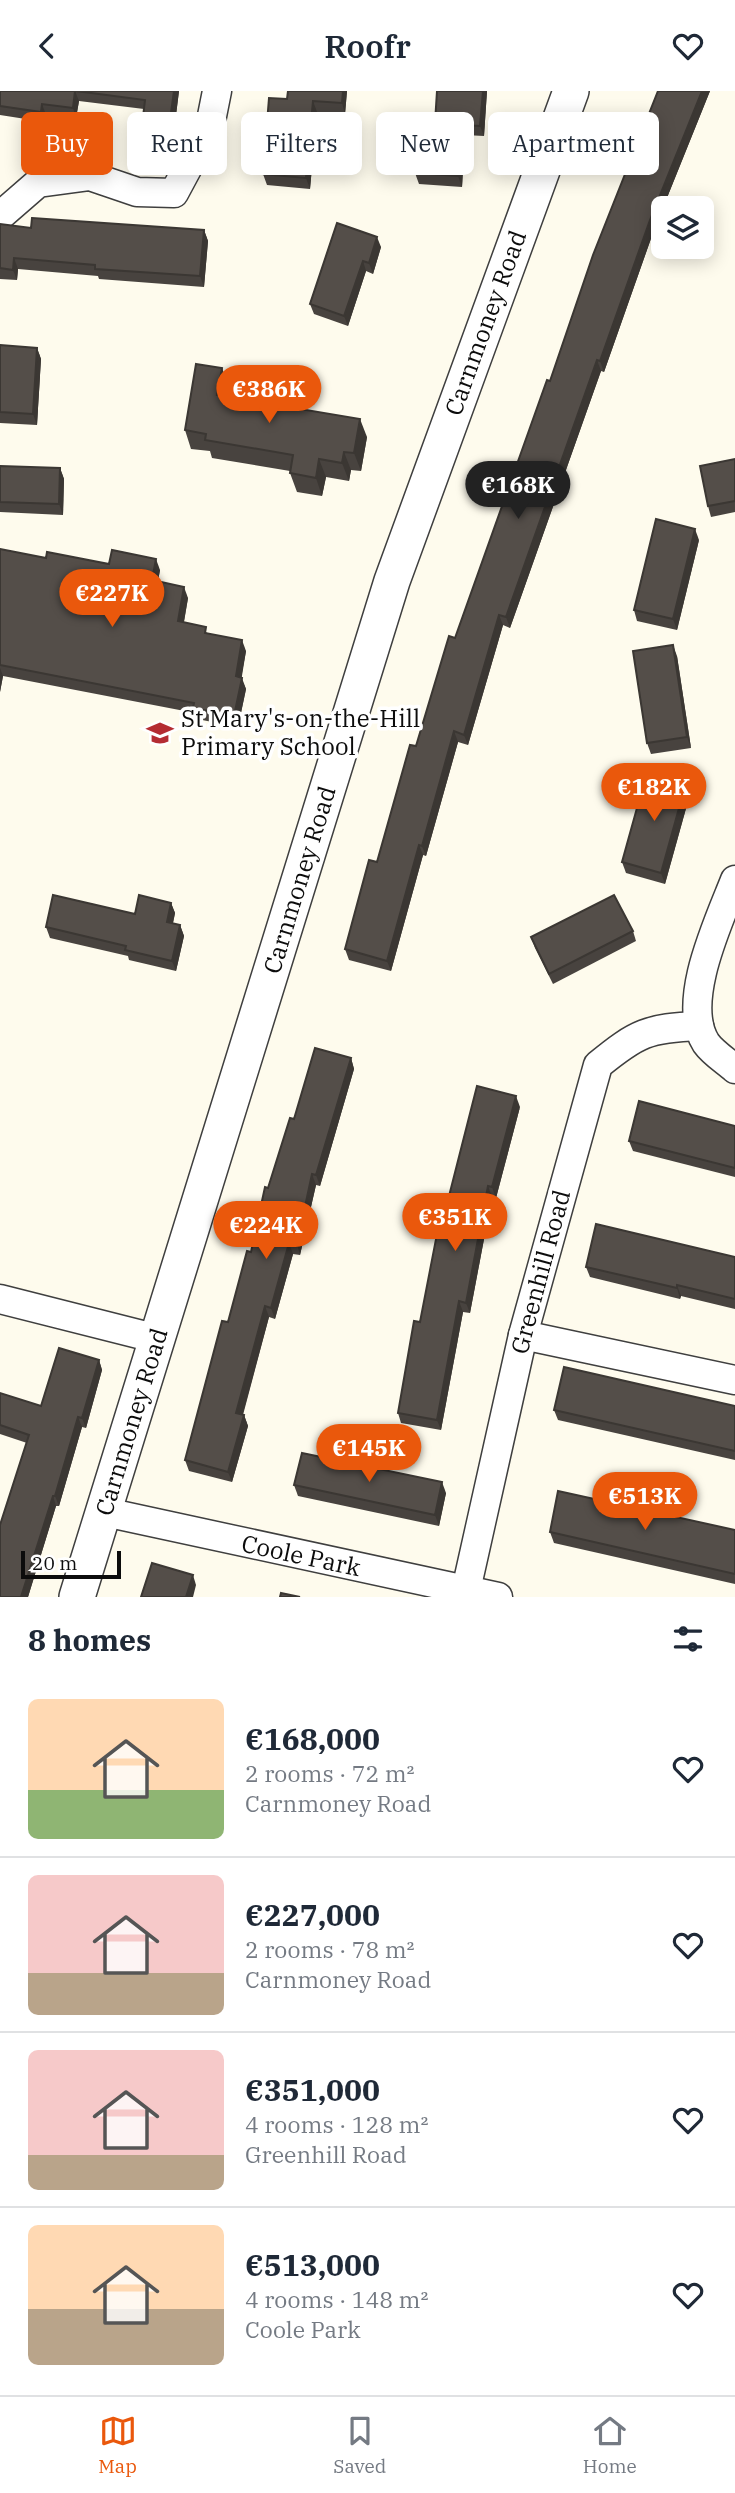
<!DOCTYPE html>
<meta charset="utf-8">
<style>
:root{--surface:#fff;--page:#f2f2f3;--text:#1f2937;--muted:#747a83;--line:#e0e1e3;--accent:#ea580c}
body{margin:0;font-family:"IBM Plex Serif",serif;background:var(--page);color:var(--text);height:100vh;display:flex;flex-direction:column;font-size:26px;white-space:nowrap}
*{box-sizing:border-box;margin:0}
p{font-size:23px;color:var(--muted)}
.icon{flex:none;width:38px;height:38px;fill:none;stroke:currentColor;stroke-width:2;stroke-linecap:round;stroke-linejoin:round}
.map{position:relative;height:1506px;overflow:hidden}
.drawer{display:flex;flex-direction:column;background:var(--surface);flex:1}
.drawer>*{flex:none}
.hud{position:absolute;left:21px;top:21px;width:693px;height:63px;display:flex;gap:14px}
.tools{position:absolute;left:651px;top:105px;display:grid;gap:14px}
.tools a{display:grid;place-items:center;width:63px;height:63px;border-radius:10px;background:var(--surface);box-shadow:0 4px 18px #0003;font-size:35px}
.scale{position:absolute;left:21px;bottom:18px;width:100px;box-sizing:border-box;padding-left:7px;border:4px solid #0c0c0c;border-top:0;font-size:19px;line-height:24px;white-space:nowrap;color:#0c0c0c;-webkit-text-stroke:5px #fff;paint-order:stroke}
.price{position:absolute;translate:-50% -60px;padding:0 16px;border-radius:24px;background:var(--accent);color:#fff;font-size:23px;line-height:46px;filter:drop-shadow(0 2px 4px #0008)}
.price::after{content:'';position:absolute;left:50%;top:42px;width:21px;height:16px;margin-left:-10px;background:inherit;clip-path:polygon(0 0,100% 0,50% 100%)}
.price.on{background:#222;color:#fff}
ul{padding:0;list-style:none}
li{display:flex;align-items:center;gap:21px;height:175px;padding:0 28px}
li+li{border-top:2px solid var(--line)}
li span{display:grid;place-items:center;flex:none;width:196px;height:140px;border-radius:10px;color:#555}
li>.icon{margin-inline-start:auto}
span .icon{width:84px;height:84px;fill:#fffc;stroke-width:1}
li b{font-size:30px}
h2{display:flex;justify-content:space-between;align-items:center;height:84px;padding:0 28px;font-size:30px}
.pill{padding:0 24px;border-radius:10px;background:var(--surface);box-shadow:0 4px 18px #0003;font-size:24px;line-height:63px}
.pill.on{background:var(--accent);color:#fff}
header{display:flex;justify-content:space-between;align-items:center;height:91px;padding:0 28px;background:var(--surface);font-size:32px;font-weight:600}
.tab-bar{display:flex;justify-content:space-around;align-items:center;height:98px;border-top:2px solid var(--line);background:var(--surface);font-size:19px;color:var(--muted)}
.tab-bar a{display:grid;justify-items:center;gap:4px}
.tab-bar .on{color:var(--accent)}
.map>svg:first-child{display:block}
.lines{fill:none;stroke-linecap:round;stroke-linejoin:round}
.minor-casing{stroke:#3f3f3f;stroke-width:31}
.tertiary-casing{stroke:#3f3f3f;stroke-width:38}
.minor{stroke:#fff;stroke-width:28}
.tertiary{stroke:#fff;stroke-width:35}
.wall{fill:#48433f}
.shaded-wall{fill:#3b3733}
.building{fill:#544e49;stroke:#3b3733;stroke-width:2}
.labels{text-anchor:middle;stroke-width:7;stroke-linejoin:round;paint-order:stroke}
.street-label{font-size:24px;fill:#0c0c0c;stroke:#fff}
.poi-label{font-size:24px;fill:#0c0c0c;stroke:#fff;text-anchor:start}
</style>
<header><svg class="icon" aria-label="back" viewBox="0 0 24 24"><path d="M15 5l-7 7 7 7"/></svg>Roofr<svg class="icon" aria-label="heart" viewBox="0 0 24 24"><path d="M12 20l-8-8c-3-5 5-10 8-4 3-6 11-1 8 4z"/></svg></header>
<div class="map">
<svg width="735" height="1506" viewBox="0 0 735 1506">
<rect width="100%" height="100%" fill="#fefbed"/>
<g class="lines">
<g class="minor-casing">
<g id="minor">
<polyline points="0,125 38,92 90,85 137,101 174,102 210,35 217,0"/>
<path d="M735,789C719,830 680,911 706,952C713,962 726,970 735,978"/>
<polyline points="0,1208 158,1248"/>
<polyline points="523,1244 735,1289"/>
<polyline points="105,1421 498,1506"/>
<path d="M466,1499L523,1244L598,974C637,942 648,937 699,935"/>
</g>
</g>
<g class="tertiary-casing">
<polyline id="tertiary" points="77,1506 392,490 571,0"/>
</g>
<use href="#minor" class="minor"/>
<use href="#tertiary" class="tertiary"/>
</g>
<g class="wall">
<polygon points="0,0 179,0 174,40 146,36 143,26 144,18 79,10 76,27 46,24 45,31 0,24"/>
<polygon points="288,0 347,0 345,23 317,21 310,98 267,94 263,83 287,8"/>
<polygon points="437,0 487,0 484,45 465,44 462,96 419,93 415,82 435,32"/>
<polygon points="658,0 710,0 654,139 604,281 601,280 510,537 503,534 468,654 458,651 426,765 423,764 391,880 349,869 345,858 377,771 416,655"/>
<polygon points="337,132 381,156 373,183 366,180 348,235 314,223 310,213"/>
<polygon points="0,133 31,137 204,139 208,150 204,196 99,188 98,185 18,178 17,189 0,188"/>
<polygon points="0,254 37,257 41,268 37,334 0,332"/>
<polygon points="222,277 228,296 227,305 367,346 361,380 351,379 349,390 326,386 322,405 297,401 290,382 290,380 212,367 210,360 191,358 185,339"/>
<polygon points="735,368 735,421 711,426 708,415"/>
<polygon points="0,375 60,377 64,388 63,424 0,421"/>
<polygon points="699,449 677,539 637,530 634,519"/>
<polygon points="0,458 46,467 160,479 158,490 188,507 184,531 246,560 241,587 246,598 238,636 197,628 195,622 3,585 0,601"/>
<polygon points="677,565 691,657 651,663 647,652"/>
<polygon points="686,692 690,703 665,793 626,782 622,771"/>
<polygon points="171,812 175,822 173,832 180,834 184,845 176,880 129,869 128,865 50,847 46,836 135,823"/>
<polygon points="633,840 636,850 553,893 535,857 531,846"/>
<polygon points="351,967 354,978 320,1095 316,1094 300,1164 293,1163 275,1228 269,1226 243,1324 244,1324 248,1335 232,1391 189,1380 185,1369 228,1231 251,1161 268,1097 294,1028"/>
<polygon points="520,1016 496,1107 492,1106 470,1222 463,1221 441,1339 401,1332 398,1322 420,1231"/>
<polygon points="735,1035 735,1086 633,1060 629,1050"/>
<polygon points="735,1166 735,1218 681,1205 680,1208 590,1186 586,1176"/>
<polygon points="99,1269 102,1279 86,1337 82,1336 59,1415 56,1415 28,1506 0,1506 27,1352 0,1343 0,1302 41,1315"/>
<polygon points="735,1315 735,1369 558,1329 554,1319"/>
<polygon points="294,1394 446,1402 439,1435 298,1405"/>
<polygon points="735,1439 735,1493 554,1452 550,1441"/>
</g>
<g class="shaded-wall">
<polygon points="75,0 79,10 76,27 73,17"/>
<polygon points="174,0 179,0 174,40 170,29"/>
<polygon points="343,0 347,0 345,23 342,12"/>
<polygon points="483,0 487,0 484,45 480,35"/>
<polygon points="702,0 710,0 654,139 604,281 600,270 650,129"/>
<polygon points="313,10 317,21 310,98 306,87"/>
<polygon points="42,13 46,24 45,31 41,21"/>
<polygon points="461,34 465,44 462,96 458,85"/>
<polygon points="204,139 208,150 204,196 200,185"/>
<polygon points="377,146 381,156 373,183 369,172"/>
<polygon points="14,167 18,178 17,189 13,179"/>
<polygon points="363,170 366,180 348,235 344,225"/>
<polygon points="37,257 41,268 37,334 33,323"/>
<polygon points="597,269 601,280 510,537 506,526"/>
<polygon points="222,277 228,296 224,322 217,304"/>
<polygon points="360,328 367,346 361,380 354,362"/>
<polygon points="344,361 351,379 349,390 342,372"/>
<polygon points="319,368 326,386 322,405 316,387"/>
<polygon points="60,377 64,388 63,424 59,413"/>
<polygon points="695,438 699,449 677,539 673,528"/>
<polygon points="156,468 160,479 156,501 152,489"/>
<polygon points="184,496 188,507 182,541 178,530"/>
<polygon points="499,524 503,534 468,654 464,644"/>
<polygon points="242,549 246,560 240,597 236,585"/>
<polygon points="673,554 677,565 691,657 687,646"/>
<polygon points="0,577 3,585 0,601"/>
<polygon points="242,587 246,598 238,636 234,625"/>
<polygon points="454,640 458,651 426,765 422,755"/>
<polygon points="686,692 690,703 665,793 661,782"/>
<polygon points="419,754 423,764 391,880 387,870"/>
<polygon points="171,812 175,822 171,841 167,831"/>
<polygon points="180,834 184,845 176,880 172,870"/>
<polygon points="351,967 354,978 320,1095 316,1084"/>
<polygon points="516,1005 520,1016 496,1107 492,1096"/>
<polygon points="312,1083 316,1094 300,1164 297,1153"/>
<polygon points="488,1095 492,1106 470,1222 466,1212"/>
<polygon points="289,1152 293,1163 275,1228 271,1217"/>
<polygon points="677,1194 681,1205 680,1208 677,1197"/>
<polygon points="459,1210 463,1221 441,1339 437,1329"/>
<polygon points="265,1215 269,1226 240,1333 236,1322"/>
<polygon points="99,1269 102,1279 86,1337 82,1327"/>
<polygon points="244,1324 248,1335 232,1391 228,1381"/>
<polygon points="78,1326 82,1336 59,1415 55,1405"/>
<polygon points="442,1391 446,1402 439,1435 435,1424"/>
<polygon points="53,1405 56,1415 28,1506 21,1506"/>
<polygon points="193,1484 196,1494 193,1506 186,1506"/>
</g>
<g class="building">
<polygon points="0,0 75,0 73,17 42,13 41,21 0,15"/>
<polygon points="76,0 174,0 170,29 143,26 145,9"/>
<polygon points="288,0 343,0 342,12 313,10 306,87 263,83 269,7 287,8"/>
<polygon points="437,0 483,0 480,35 461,34 458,85 415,82 419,31 435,32"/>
<polygon points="658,0 702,0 650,129 600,270 597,269 506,526 499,524 464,644 454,640 422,755 419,754 387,870 345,858 369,769 377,771 410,654 416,655 449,545 455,547 547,289 550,290 593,164"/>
<polygon points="32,127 204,139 200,185 95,178 95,174 14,167 13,179 0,177 0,133 31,137"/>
<polygon points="337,132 377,146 369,172 363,170 344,225 310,213"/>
<polygon points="0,254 37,257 33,323 0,321"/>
<polygon points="196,273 222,277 217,304 360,328 354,362 344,361 342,372 319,368 316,387 290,382 293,364 205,349 206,343 185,339"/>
<polygon points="735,368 735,410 708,415 700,375"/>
<polygon points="0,375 60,377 59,413 0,411"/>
<polygon points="656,428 695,438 673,528 634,519"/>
<polygon points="0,458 46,467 47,461 109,473 112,459 156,468 152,489 184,496 178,530 206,536 205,542 242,549 236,585 242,587 234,625 193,617 194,612 0,574"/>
<polygon points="673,554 687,646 647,652 633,560"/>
<polygon points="647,681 686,692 661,782 622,771"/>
<polygon points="53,804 135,823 139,804 171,812 167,831 180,834 172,870 125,859 126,855 46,836"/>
<polygon points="614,804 633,840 549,883 531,846"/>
<polygon points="315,957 351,967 316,1084 312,1083 297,1153 289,1152 271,1217 265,1215 236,1322 244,1324 228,1381 185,1369 222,1230 228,1231 247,1160 251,1161 265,1096 268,1097 290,1027 294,1028"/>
<polygon points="477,995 516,1005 492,1096 488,1095 466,1212 459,1210 437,1329 398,1322 414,1230 420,1231 443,1112 447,1113"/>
<polygon points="639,1010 735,1035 735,1077 629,1050"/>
<polygon points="596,1133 735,1166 735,1208 677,1194 677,1197 586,1176"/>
<polygon points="59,1257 99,1269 82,1327 78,1326 55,1405 53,1405 21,1506 0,1506 0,1434 29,1344 0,1334 0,1302 41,1315"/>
<polygon points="564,1276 735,1315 735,1360 554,1319"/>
<polygon points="302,1362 442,1391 435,1424 294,1394"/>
<polygon points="558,1400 735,1439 735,1483 550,1441"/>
<polygon points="152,1472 193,1484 186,1506 141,1506"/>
<polygon points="281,1502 300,1506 280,1506"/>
</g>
<defs>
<g id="school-bare" transform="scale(2.1)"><path d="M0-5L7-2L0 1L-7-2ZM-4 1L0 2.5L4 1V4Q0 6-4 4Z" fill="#b42c32" stroke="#fff" stroke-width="2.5" paint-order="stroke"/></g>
</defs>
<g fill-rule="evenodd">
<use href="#school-bare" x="160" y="642"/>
</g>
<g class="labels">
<g class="street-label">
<text transform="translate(486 232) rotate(-70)" y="8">Carnmoney Road</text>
<text transform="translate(300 789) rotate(-73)" y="8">Carnmoney Road</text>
<text transform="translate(541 1181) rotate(-75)" y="8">Greenhill Road</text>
<text transform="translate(132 1331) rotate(-73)" y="8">Carnmoney Road</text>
<text transform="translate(301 1465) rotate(12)" y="8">Coole Park</text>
</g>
<g class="poi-label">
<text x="181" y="636">St Mary's-on-the-Hill<tspan x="181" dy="28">Primary School</tspan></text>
</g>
</g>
</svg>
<div class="tools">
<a><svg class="icon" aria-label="layers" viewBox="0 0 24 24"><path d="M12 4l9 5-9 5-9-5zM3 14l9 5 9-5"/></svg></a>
</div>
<div class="scale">20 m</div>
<b class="price" style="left:269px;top:334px">€386K</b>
<b class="price on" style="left:518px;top:430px">€168K</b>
<b class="price" style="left:112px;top:538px">€227K</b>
<b class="price" style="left:654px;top:732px">€182K</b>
<b class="price" style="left:455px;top:1162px">€351K</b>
<b class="price" style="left:266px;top:1170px">€224K</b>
<b class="price" style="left:369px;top:1393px">€145K</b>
<b class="price" style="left:645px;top:1441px">€513K</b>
<div class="hud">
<a class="pill on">Buy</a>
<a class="pill">Rent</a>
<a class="pill">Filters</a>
<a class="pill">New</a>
<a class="pill">Apartment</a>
</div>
</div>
<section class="drawer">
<h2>8 homes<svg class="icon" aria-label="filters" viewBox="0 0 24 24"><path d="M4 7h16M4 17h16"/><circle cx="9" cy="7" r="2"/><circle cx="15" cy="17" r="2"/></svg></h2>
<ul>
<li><span style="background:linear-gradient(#ffd9b3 65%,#8fb573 0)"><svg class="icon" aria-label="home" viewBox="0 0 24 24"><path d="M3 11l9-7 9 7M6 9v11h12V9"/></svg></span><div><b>€168,000</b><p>2 rooms · 72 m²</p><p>Carnmoney Road</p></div><svg class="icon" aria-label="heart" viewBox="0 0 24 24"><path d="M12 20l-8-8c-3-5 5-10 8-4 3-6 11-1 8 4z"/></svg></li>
<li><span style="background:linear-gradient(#f6c9c9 70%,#b9a48a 0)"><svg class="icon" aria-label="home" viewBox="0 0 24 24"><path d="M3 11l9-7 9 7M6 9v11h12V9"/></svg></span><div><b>€227,000</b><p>2 rooms · 78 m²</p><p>Carnmoney Road</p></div><svg class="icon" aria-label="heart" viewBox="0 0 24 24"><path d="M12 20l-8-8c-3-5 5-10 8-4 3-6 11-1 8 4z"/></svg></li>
<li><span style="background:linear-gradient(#f6c9c9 75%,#b9a48a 0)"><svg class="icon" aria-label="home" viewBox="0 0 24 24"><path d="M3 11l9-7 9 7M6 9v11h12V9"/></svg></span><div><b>€351,000</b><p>4 rooms · 128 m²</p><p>Greenhill Road</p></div><svg class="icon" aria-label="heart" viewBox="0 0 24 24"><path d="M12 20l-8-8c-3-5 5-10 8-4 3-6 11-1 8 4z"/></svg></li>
<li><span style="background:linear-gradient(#ffd9b3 60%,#b9a48a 0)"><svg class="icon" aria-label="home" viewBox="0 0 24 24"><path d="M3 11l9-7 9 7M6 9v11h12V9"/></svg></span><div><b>€513,000</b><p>4 rooms · 148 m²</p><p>Coole Park</p></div><svg class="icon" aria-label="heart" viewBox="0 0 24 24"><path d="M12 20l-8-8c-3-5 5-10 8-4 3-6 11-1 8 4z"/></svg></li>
</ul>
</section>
<nav class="tab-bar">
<a class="on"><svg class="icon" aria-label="map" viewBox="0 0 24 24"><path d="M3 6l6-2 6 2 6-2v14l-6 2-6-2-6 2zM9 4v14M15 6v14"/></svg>Map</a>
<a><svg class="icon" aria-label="saved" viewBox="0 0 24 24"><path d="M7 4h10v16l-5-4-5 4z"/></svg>Saved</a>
<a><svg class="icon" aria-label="home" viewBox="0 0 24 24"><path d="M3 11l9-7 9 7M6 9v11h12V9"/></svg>Home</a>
</nav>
